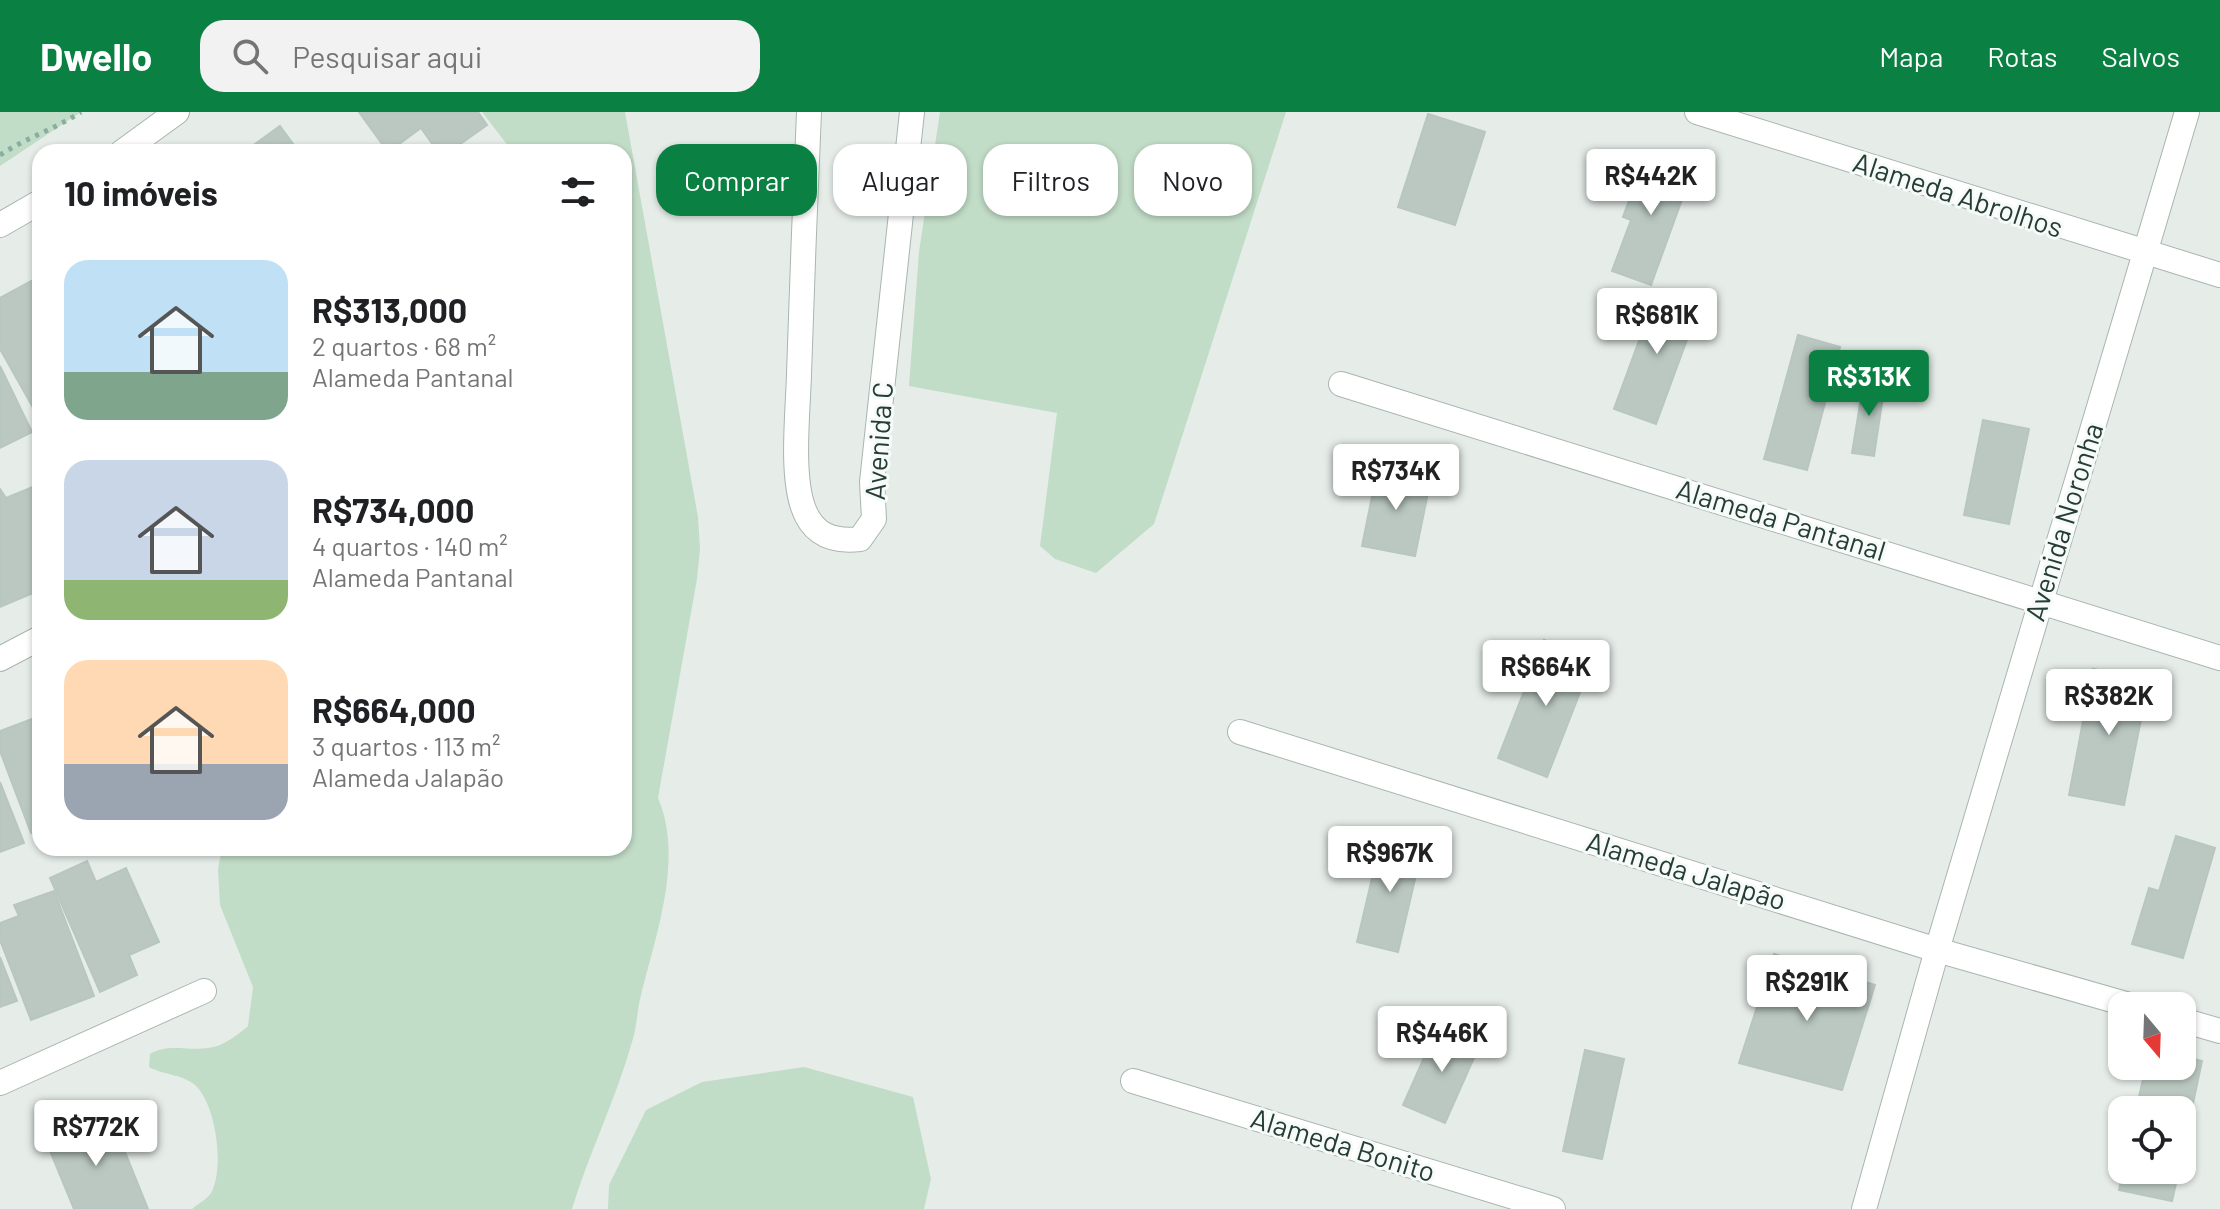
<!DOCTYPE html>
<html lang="pt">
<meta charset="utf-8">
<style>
:root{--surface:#fff;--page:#f2f2f2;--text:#202124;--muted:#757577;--accent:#0b8043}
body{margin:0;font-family:Barlow,sans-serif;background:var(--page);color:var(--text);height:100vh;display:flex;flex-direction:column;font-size:30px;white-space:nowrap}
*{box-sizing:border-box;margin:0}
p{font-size:26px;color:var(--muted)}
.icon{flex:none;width:44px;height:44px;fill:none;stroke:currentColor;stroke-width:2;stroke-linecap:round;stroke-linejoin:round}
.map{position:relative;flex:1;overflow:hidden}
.sheet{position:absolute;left:32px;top:32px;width:600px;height:712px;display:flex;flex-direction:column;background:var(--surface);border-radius:24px;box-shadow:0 2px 6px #0004}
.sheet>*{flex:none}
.banner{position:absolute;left:656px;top:32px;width:760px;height:72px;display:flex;gap:16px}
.needle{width:52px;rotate:161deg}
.fabs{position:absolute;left:2108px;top:880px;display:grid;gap:16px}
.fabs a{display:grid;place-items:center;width:88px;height:88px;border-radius:16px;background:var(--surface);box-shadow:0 2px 6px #0004;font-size:40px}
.price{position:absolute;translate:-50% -68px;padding:0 18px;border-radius:8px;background:#fff;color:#222;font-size:26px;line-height:52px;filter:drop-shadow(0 2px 4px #0008)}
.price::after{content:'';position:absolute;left:50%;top:48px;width:24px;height:18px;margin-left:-12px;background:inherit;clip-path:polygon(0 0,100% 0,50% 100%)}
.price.selected{background:var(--accent);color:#fff}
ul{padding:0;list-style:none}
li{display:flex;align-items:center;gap:24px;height:200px;padding:0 32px}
li span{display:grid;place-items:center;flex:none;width:224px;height:160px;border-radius:24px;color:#555}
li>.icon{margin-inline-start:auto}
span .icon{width:96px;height:96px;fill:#fffc;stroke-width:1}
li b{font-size:34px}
h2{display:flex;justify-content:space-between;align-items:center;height:96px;padding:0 32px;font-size:34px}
.tag{padding:0 28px;border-radius:24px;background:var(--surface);box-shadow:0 2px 6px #0004;font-size:28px;line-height:72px}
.tag.selected{background:var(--accent);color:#fff}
header{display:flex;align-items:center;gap:48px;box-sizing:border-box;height:112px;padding:0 40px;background:var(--accent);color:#fff}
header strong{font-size:38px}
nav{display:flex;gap:44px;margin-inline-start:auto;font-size:28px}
.search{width:560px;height:72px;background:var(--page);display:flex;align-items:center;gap:20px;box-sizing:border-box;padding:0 28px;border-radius:24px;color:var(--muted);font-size:30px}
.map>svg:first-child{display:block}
.green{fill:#c1dcc7}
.building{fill:#bbc8c2;stroke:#b8c6c0;stroke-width:2}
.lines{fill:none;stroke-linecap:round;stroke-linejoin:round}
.minor-casing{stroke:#a9b5b0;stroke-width:26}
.path{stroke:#89ada0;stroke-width:5;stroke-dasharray:4 6;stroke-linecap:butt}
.minor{stroke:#fff;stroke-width:24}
.labels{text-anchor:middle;stroke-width:6;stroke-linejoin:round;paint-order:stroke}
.street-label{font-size:28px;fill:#263d36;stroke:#f6faf8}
</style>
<header>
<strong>Dwello</strong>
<div class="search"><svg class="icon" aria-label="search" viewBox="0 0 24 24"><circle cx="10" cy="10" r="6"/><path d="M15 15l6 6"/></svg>Pesquisar aqui</div>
<nav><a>Mapa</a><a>Rotas</a><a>Salvos</a></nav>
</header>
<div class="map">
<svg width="2220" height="1097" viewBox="0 0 2220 1097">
<rect width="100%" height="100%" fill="#e6ede9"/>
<g class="green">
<polygon points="0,0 81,0 0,54"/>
<path d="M482,0H625L698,405L700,437L697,467L658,686C684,746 656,822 641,883C637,898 637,915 632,930C616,987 589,1041 572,1097H192C198,1092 207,1087 211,1081C225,1056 216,992 195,973C182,962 163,963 149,955L150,942C168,931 187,939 208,936C224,934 236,924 248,914L253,875L220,793L218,757L222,736H624V40H513Z"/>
<polygon points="940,0 1286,0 1154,412 1096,461 1055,447 1040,434 1057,301 909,274 919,140"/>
<polygon points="804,955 913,985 931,1067 924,1097 608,1097 609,1073 646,998 702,970"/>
</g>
<g class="building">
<polygon points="359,0 478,0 487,13 449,40 438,40 421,16 388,40"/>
<polygon points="1428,2 1485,20 1455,113 1398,95"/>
<polygon points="280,14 299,40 244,40"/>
<polygon points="1647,40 1693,57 1651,173 1612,159 1631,108 1623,105"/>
<polygon points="33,168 40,179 40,308 0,237 0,186"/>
<polygon points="1658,177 1700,192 1656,312 1614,297"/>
<polygon points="1798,223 1840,235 1807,358 1764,347"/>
<polygon points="0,254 32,320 0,336"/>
<polygon points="1864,268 1885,271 1874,344 1852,341"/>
<polygon points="1983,308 2029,317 2009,412 1964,403"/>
<polygon points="1378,355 1431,366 1415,444 1362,434"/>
<polygon points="40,372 40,478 0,495 0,377 6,386"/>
<polygon points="1544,528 1593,547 1547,665 1498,646"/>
<polygon points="2093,557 2149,567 2124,693 2069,683"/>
<polygon points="40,604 40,717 31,721 0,639 0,619"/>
<polygon points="0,670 24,731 0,740"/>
<polygon points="1382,724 1423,733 1398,840 1357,830"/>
<polygon points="2176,724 2215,736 2183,846 2132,832 2149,776 2159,779"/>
<polygon points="87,749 96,770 126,756 159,830 129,843 137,863 100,880 50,766"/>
<polygon points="54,779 94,884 31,908 0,828 0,811 19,804 14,793"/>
<polygon points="1774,842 1875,873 1842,978 1739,951"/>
<polygon points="0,845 17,889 0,895"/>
<polygon points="1439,912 1481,930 1445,1011 1403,993"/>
<polygon points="1585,938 1624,947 1602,1047 1563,1039"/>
<polygon points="2182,944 2202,949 2182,1043 2182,998 2136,998 2146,954 2182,954"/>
<polygon points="110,1003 148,1097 74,1097 46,1029"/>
<polygon points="2123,1058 2179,1058 2172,1089 2119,1078"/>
</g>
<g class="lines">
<g class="minor-casing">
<g id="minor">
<path d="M809,0C805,87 802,175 799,262C798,299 791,361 803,395C813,424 834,430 860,427L874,407L872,370L912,0"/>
<polyline points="1697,0 2220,163"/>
<polyline points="122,40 177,0"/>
<polyline points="0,113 40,90"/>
<polyline points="1341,272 2220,546"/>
<polyline points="0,547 40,526"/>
<polyline points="1240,620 1937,838 2133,894"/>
<polyline points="2182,908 2220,919"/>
<polyline points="1133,969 1553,1097"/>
<polyline points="0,971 204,879"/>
<polyline points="1864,1097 1937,838 2187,0"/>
</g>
</g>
<path class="path" d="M0,43C26,26 55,17 81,0"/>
<use href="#minor" class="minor"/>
</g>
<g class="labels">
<g class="street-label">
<text transform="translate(1958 83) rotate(18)" y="10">Alameda Abrolhos</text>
<text transform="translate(879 329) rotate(-86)" y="10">Avenida C</text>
<text transform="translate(1781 408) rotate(17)" y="10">Alameda Pantanal</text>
<text transform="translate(2064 410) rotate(-73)" y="10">Avenida Noronha</text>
<text transform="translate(1686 759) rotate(17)" y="10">Alameda Jalapão</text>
<text transform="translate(1343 1033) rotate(17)" y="10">Alameda Bonito</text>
</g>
</g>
</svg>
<div class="fabs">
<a><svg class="needle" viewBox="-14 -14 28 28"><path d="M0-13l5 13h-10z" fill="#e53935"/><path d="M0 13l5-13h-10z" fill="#757577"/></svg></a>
<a><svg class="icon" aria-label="locate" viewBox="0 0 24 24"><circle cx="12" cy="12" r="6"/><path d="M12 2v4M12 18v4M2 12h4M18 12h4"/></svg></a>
</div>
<b class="price" style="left:1651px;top:105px">R$442K</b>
<b class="price" style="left:1657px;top:244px">R$681K</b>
<b class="price selected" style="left:1869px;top:306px">R$313K</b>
<b class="price" style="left:1396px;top:400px">R$734K</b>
<b class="price" style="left:1546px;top:596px">R$664K</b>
<b class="price" style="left:2109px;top:625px">R$382K</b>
<b class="price" style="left:1390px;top:782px">R$967K</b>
<b class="price" style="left:1807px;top:911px">R$291K</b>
<b class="price" style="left:1442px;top:962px">R$446K</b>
<b class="price" style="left:96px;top:1056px">R$772K</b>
<div class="banner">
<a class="tag selected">Comprar</a>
<a class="tag">Alugar</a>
<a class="tag">Filtros</a>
<a class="tag">Novo</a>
</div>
<section class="sheet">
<h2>10 imóveis<svg class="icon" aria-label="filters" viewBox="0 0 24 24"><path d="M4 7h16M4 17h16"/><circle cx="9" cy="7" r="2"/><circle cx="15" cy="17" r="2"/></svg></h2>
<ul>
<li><span style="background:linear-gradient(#bfe0f5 70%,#7fa58c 0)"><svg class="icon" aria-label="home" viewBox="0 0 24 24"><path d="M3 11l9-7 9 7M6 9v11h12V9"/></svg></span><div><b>R$313,000</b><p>2 quartos · 68 m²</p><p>Alameda Pantanal</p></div></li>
<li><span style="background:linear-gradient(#c9d6e8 75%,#8fb573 0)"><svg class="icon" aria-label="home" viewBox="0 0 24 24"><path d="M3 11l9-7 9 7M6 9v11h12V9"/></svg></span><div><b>R$734,000</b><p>4 quartos · 140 m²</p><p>Alameda Pantanal</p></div></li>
<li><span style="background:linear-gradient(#ffd9b3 65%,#9aa5b1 0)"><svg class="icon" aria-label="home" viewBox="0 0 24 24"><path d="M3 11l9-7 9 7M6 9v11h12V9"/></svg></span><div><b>R$664,000</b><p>3 quartos · 113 m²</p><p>Alameda Jalapão</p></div></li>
</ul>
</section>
</div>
